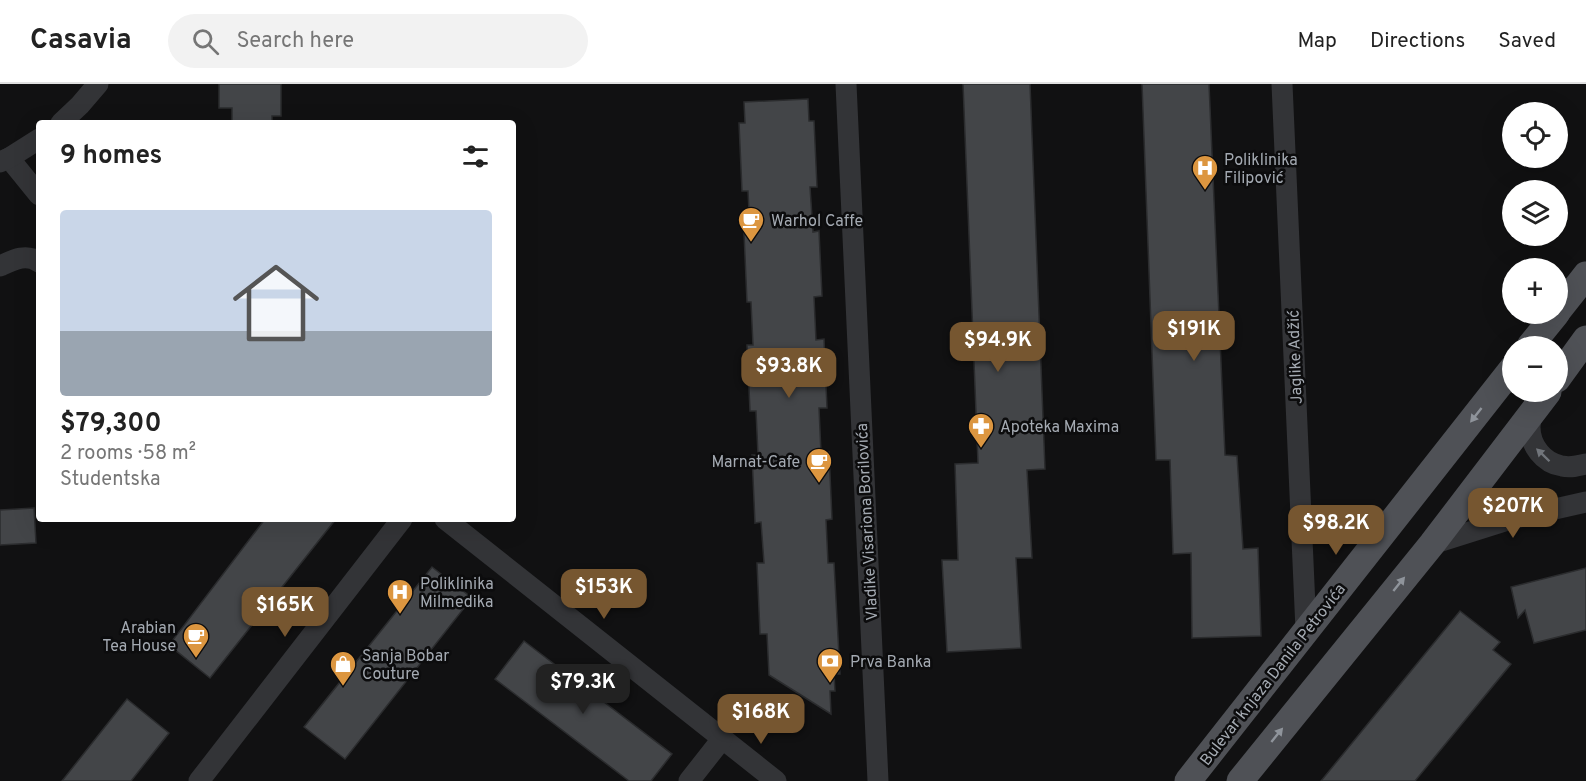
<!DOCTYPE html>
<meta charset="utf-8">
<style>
:root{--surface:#fff;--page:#f2f2f2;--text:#222;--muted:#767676;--line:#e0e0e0;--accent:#765630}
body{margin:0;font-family:Overpass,sans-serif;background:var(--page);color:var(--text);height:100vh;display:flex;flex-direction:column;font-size:22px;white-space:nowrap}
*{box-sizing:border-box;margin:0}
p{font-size:20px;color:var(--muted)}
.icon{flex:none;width:33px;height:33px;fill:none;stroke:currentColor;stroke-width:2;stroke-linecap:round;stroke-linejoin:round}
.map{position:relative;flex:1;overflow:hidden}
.details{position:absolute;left:36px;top:36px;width:480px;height:402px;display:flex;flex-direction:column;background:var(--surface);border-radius:6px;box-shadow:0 6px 24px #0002}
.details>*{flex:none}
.fabs{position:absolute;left:1502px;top:18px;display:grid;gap:12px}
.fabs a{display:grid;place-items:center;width:66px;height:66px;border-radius:50%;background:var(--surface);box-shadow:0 6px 24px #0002;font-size:30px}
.price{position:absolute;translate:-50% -51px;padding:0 14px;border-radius:12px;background:var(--accent);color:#fff;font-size:20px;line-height:39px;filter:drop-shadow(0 2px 3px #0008)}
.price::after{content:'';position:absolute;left:50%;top:36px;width:18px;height:14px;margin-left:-9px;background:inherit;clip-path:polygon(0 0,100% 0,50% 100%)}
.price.on{background:#222;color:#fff}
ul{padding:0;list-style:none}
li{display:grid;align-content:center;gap:12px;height:318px;padding:0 24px}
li+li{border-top:2px solid var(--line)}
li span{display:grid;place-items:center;height:186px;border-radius:6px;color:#555}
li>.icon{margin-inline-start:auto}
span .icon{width:108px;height:108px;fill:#fffc;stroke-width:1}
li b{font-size:26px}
h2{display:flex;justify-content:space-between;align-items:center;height:72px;padding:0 24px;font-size:26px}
header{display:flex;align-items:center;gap:36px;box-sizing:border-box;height:84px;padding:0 30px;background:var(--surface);border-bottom:2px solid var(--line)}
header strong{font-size:28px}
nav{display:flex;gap:33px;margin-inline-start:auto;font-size:21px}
.search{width:420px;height:54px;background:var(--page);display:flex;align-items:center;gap:15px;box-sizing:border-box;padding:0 21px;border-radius:33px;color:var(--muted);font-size:22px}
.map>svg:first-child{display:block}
.building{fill:#434548;stroke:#2b2c2e;stroke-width:1.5}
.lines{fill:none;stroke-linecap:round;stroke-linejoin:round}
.minor{stroke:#333437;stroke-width:21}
.major{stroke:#4f5156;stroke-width:27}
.oneway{fill:#8f949b}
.oneway2{fill:#71757b}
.labels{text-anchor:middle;stroke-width:5;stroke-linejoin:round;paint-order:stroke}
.poi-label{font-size:16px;fill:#a4aab2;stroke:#0c0c0d;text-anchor:start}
.street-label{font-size:16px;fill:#a4aab2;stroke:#0c0c0d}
</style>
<header>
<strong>Casavia</strong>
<div class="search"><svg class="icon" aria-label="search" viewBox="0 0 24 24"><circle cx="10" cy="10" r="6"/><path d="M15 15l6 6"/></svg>Search here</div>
<nav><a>Map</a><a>Directions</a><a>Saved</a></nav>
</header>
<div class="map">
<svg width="1586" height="697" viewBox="0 0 1586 697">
<rect width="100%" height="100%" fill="#111112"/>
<g class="building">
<polygon points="219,0 281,0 281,32 272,32 272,39 232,39 232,24 219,24"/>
<polygon points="963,0 1030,0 1045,385 1027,386 1032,474 1016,474 1021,564 947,568 942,476 958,476 955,380 978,379"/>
<polygon points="1142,0 1209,0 1225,371 1237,372 1243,465 1258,464 1261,552 1192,554 1191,469 1173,470 1170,376 1156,376"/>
<polygon points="808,15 809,37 814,37 817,103 810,103 813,148 819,147 822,212 814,213 816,256 824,255 827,324 819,324 821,369 829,368 832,435 826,436 828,479 834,479 840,590 834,590 835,607 830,607 831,630 769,591 767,550 760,550 757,479 764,479 761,438 755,439 752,371 758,371 756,327 750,327 747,261 753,261 751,218 747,218 744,149 750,149 748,107 742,107 739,39 745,39 744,18"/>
<polygon points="34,424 36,459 0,461 0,426"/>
<polygon points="265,435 336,435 210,594 169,561"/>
<polygon points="432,483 472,514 345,675 304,643"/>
<polygon points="1586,484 1586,546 1534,559 1525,526 1518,534 1511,503"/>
<polygon points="1460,527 1500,558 1493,566 1511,580 1415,697 1321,697"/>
<polygon points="524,557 672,670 651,697 629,697 495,595"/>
<polygon points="127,615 169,649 131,697 62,697"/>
</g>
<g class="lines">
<g class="minor">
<polyline points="846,0 878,697"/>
<polyline points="1282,0 1306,546"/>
<polyline points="61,39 80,21 98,0"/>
<polyline points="9,74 39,111"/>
<polyline points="0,78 9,74 39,55"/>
<path d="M0,182C13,176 26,169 39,178"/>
<path d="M1532,329C1532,333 1530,338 1530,343C1530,361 1543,379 1562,382C1570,384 1578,382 1586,380"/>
<polyline points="445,435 776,697"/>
<polyline points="1432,460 1511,435 1586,418"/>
<polyline points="199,697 402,435"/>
<polyline points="689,697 722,655"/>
</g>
<g class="major">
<polyline points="1557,228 1586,191"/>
<polyline points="1530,262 1556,230"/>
<polyline points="1557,295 1586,255"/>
<polyline points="1188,697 1512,285"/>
<polyline points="1240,697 1432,460 1548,308"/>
</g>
</g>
<defs><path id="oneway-solid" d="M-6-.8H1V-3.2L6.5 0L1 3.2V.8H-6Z" transform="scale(1.5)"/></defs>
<g class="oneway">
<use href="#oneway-solid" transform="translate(1476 331) rotate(128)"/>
<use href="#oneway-solid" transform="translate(1399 500) rotate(-51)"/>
<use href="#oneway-solid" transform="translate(1277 651) rotate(-51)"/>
</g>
<use class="oneway2" href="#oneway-solid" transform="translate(1543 371) rotate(-136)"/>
<defs>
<g id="hospital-pin" transform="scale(1.35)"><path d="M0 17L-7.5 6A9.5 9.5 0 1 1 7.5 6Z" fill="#dc9640" stroke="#0c0c0d"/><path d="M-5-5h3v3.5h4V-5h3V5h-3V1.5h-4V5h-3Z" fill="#fff"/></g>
<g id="cafe-pin" transform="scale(1.35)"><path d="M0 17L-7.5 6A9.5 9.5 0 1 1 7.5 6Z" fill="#dc9640" stroke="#0c0c0d"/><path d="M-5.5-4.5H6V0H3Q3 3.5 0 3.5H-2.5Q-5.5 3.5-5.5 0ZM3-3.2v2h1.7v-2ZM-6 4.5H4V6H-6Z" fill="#fff"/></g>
<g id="pharmacy-pin" transform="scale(1.35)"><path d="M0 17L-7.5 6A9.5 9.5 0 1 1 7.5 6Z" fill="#dc9640" stroke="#0c0c0d"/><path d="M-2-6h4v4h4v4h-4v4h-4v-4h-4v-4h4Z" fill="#fff"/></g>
<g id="bank-pin" transform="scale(1.35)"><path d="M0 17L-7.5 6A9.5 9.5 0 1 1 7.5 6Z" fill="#dc9640" stroke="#0c0c0d"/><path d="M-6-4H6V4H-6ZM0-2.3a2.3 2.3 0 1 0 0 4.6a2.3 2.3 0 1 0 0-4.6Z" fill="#fff"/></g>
<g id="shop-pin" transform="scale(1.35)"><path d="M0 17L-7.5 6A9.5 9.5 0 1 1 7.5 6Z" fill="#dc9640" stroke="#0c0c0d"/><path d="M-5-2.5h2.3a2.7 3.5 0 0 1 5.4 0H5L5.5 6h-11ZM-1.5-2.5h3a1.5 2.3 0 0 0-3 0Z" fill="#fff"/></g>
</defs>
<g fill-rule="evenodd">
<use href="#hospital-pin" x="1205" y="84"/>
<use href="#cafe-pin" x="751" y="136"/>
<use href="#pharmacy-pin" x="981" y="342"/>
<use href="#cafe-pin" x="819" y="377"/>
<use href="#hospital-pin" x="400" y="508"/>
<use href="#cafe-pin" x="196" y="552"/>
<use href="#bank-pin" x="830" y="577"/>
<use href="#shop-pin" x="343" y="580"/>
</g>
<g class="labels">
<g class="poi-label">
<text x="1224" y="81">Poliklinika<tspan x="1224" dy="18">Filipović</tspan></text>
<text x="771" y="142">Warhol Caffe</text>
<text x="1000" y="348">Apoteka Maxima</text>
<text x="800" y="383" text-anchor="end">Marnat-Cafe</text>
<text x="420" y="505">Poliklinika<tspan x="420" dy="18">Milmedika</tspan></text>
<text x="176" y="549" text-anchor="end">Arabian<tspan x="176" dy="18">Tea House</tspan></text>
<text x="362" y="577">Sanja Bobar<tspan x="362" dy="18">Couture</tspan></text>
<text x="850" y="583">Prva Banka</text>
</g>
<g class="street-label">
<text transform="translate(1294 273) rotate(-92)" y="6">Jaglike Adžić</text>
<text transform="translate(866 438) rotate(-93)" y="6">Vladike Visariona Borilovića</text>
<text transform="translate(1272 590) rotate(-52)" y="6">Bulevar knjaza Danila Petrovića</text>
</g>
</g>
</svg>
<div class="fabs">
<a><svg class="icon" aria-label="locate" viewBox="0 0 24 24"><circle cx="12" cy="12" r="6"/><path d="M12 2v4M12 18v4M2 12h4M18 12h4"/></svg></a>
<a><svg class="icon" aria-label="layers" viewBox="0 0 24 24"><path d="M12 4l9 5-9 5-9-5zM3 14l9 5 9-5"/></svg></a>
<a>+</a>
<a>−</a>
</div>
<b class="price" style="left:1194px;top:278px">$191K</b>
<b class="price" style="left:998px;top:289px">$94.9K</b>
<b class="price" style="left:789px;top:315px">$93.8K</b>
<b class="price" style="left:1513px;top:455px">$207K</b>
<b class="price" style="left:1336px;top:472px">$98.2K</b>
<b class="price" style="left:604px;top:536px">$153K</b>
<b class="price" style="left:285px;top:554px">$165K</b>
<b class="price on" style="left:583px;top:631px">$79.3K</b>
<b class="price" style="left:761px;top:661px">$168K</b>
<section class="details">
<h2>9 homes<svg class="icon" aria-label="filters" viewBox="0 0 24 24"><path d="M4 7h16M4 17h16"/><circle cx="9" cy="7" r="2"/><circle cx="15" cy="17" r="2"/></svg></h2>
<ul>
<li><span style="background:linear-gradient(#c9d6e8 65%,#9aa5b1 0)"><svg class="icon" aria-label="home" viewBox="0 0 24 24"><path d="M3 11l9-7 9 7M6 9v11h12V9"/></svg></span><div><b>$79,300</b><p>2 rooms · 58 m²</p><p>Studentska</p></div></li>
</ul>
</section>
</div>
